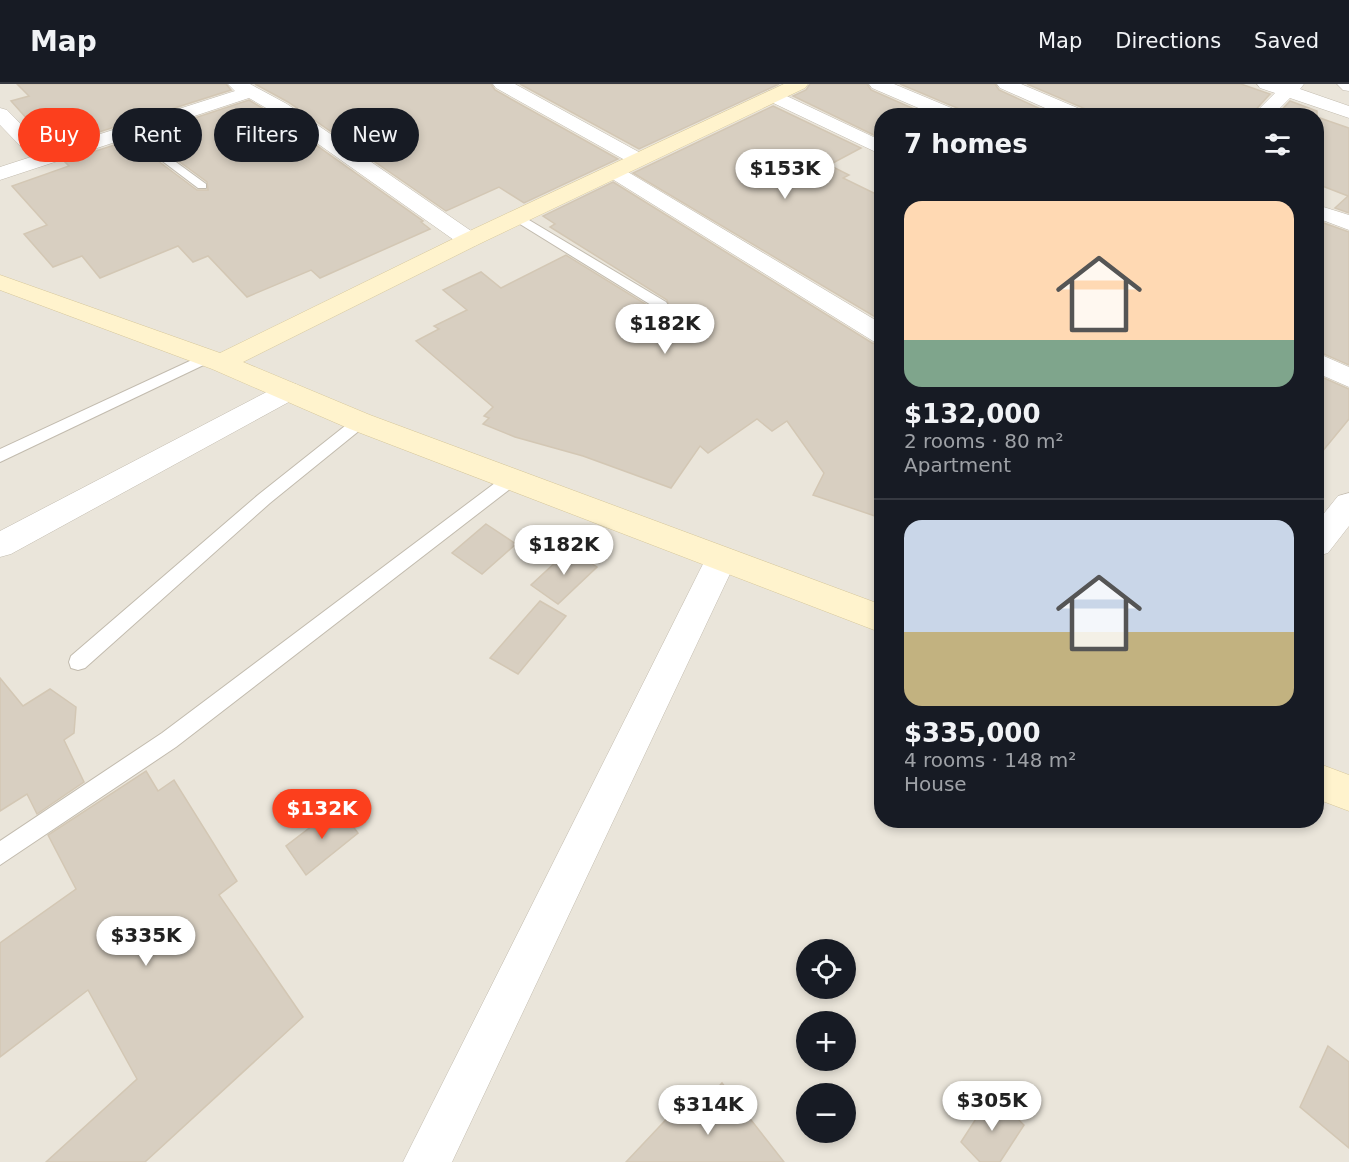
<!DOCTYPE html>
<meta charset="utf-8">
<style>
:root{--surface:#171b24;--page:#242831;--text:#f1f3f6;--muted:#9ea1a6;--line:#363941;--accent:#fc3f1d}
body{margin:0;font-family:"DejaVu Sans",sans-serif;background:var(--page);color:var(--text);height:100vh;display:flex;flex-direction:column;font-size:22px;white-space:nowrap}
*{box-sizing:border-box;margin:0}
p{font-size:20px;color:var(--muted)}
.icon{flex:none;width:33px;height:33px;fill:none;stroke:currentColor;stroke-width:2;stroke-linecap:round;stroke-linejoin:round}
.map{position:relative;flex:1;overflow:hidden}
.sheet{position:absolute;left:874px;top:24px;width:450px;height:720px;display:flex;flex-direction:column;background:var(--surface);border-radius:24px;box-shadow:0 3px 9px #0003}
.sheet>*{flex:none}
.banner{position:absolute;left:18px;top:24px;width:570px;height:54px;display:flex;gap:12px}
.controls{position:absolute;left:796px;top:855px;display:grid;gap:12px}
.controls a{display:grid;place-items:center;width:60px;height:60px;border-radius:50%;background:var(--surface);box-shadow:0 3px 9px #0003;font-size:30px}
.price{position:absolute;translate:-50% -51px;padding:0 14px;border-radius:21px;background:#fff;color:#222;font-size:20px;line-height:39px;filter:drop-shadow(0 2px 3px #0008)}
.price::after{content:'';position:absolute;left:50%;top:36px;width:18px;height:14px;margin-left:-9px;background:inherit;clip-path:polygon(0 0,100% 0,50% 100%)}
.price.selected{background:var(--accent);color:#fff}
ul{padding:0;list-style:none}
li{display:grid;align-content:center;gap:12px;height:318px;padding:0 30px}
li+li{border-top:2px solid var(--line)}
li span{display:grid;place-items:center;height:186px;border-radius:18px;color:#555}
li>.icon{margin-inline-start:auto}
span .icon{width:108px;height:108px;fill:#fffc;stroke-width:1}
li b{font-size:26px}
h2{display:flex;justify-content:space-between;align-items:center;height:72px;padding:0 30px;font-size:26px}
.chip{padding:0 21px;border-radius:27px;background:var(--surface);box-shadow:0 3px 9px #0003;font-size:21px;line-height:54px}
.chip.selected{background:var(--accent);color:#fff}
header{display:flex;align-items:center;gap:36px;box-sizing:border-box;height:84px;padding:0 30px;background:var(--surface);border-bottom:2px solid var(--line)}
header strong{font-size:28px}
nav{display:flex;gap:33px;margin-inline-start:auto;font-size:21px}
.map>svg:first-child{display:block}
.residential{fill:#eae5da;fill-rule:evenodd}
.building{fill:#d8cfc1;stroke:#d3c7b4;stroke-width:1.5}
.lines{fill:none;stroke-linecap:round;stroke-linejoin:round}
.lane-casing{stroke:#c2bbae;stroke-width:2}
.street-casing{stroke:#c2bbae;stroke-width:1}
.secondary-casing{stroke:#d6c79b;stroke-width:1}
.lane{fill:#fff;fill-rule:evenodd}
.street{fill:#fff;fill-rule:evenodd}
.secondary{fill:#fff3cd;fill-rule:evenodd}
</style>
<header>
<strong>Map</strong>
<nav><a>Map</a><a>Directions</a><a>Saved</a></nav>
</header>
<div class="map">
<svg width="1349" height="1078" viewBox="0 0 1349 1078">
<rect width="100%" height="100%" fill="#f6f3ec"/>
<path class="residential" d="M0,0H1349V1078H0ZM882,32H1317V736H882ZM807,866H846V904H807ZM807,938H846V976H807ZM807,1010H846V1048H807Z"/>
<g class="building">
<polygon points="17,0 226,0 231,6 52,63 11,17 29,12"/>
<polygon points="255,0 491,0 495,6 618,75 524,119 499,103 446,127 288,18"/>
<polygon points="520,0 779,0 639,65"/>
<polygon points="810,0 867,0 871,6 930,32 882,32 882,52 880,54 793,12 806,6"/>
<polygon points="900,0 995,0 999,6 1056,32 965,32 962,26"/>
<polygon points="1027,0 1241,0 1270,10 1250,32 1091,32 1088,26"/>
<polygon points="249,16 272,30 423,137 421,138 430,145 320,194 311,186 247,213 208,172 193,178 178,162 100,194 82,172 53,183 24,150 47,141 12,102 69,82 64,77 130,56 197,106 208,106 207,98 143,51"/>
<polygon points="1290,17 1317,27 1317,32 1276,32"/>
<polygon points="773,22 861,64 829,81 849,91 843,94 882,113 882,237 633,89"/>
<polygon points="1317,33 1349,44 1349,129 1335,124 1348,112 1317,100"/>
<polygon points="613,98 872,259 882,261 882,417 875,432 813,411 824,389 787,337 772,347 757,335 708,369 700,362 671,404 583,372 515,353 483,340 489,334 484,332 493,323 416,257 439,245 434,242 467,226 443,206 481,188 501,204 566,171 655,226 662,227 669,223 667,216 550,143 555,140 543,132"/>
<polygon points="1321,138 1349,148 1349,281 1317,267 1317,141"/>
<polygon points="1317,291 1349,305 1349,335 1317,374"/>
<polygon points="486,440 516,460 482,490 452,469"/>
<polygon points="570,465 597,483 558,520 531,501"/>
<polygon points="540,517 566,532 518,590 490,574"/>
<polygon points="0,594 23,622 50,605 76,623 74,649 64,656 84,698 37,730 27,710 0,727"/>
<polygon points="146,687 158,707 174,696 237,797 219,811 303,933 145,1078 46,1078 137,995 88,906 0,973 0,859 76,805 48,751"/>
<polygon points="338,722 358,749 306,791 286,762"/>
<polygon points="1328,962 1349,978 1349,1064 1300,1023"/>
<polygon points="722,999 784,1078 626,1078 677,1024 687,1037"/>
<polygon points="992,1010 1024,1041 1000,1078 980,1078 961,1058"/>
</g>
<g class="lines">
<g class="lane-casing">
<g id="lane">
<polygon points="128,43 206,100 206,104 198,104 124,48 124,44"/>
<polygon points="519,130 666,218 668,221 661,225 656,224 515,137 515,131"/>
<polygon points="207,269 214,274 212,277 0,378 0,365"/>
<polygon points="360,333 367,338 365,342 270,419 85,584 78,586 71,584 69,578 71,572 258,411 355,334"/>
<polygon points="513,388 519,390 521,394 519,398 176,663 0,781 0,757 162,649 507,390"/>
</g>
</g>
<g class="street-casing">
<g id="street">
<polygon points="228,0 250,0 287,20 477,151 480,156 477,161 469,163 461,161 273,28 249,14 0,96 0,83 31,73 0,41 0,24 7,26 47,67 235,7"/>
<polygon points="493,0 515,0 646,72 649,76 646,80 632,80 496,4"/>
<polygon points="869,0 894,0 961,28 963,32 937,32 872,4"/>
<polygon points="997,0 1021,0 1087,28 1089,32 1063,32 1000,4"/>
<polygon points="1257,0 1304,0 1300,5 1349,22 1349,34 1290,14 1272,32 1252,32 1275,9 1260,4"/>
<polygon points="1337,0 1349,0 1349,7 1343,6"/>
<polygon points="774,6 882,57 882,71 767,16 765,12 767,8"/>
<polygon points="616,83 623,85 882,240 882,259 873,257 609,93 606,89 609,85"/>
<polygon points="1317,121 1349,131 1349,146 1317,134"/>
<polygon points="1317,269 1349,283 1349,303 1317,289"/>
<polygon points="289,298 298,301 302,307 298,313 11,470 0,473 0,447 280,301"/>
<polygon points="1349,409 1349,442 1328,469 1317,472 1317,438 1338,412"/>
<polygon points="721,462 732,466 737,475 452,1078 403,1078 710,466"/>
</g>
</g>
<g class="secondary-casing">
<g id="secondary">
<polygon points="784,0 808,0 805,4 477,161 243,278 370,331 882,521 882,549 350,345 212,285 0,206 0,191 220,269 461,151"/>
<polygon points="1317,679 1349,691 1349,727 1317,715"/>
</g>
</g>
<use href="#lane" class="lane"/>
<use href="#street" class="street"/>
<use href="#secondary" class="secondary"/>
</g>
</svg>
<div class="controls">
<a><svg class="icon" aria-label="locate" viewBox="0 0 24 24"><circle cx="12" cy="12" r="6"/><path d="M12 2v4M12 18v4M2 12h4M18 12h4"/></svg></a>
<a>+</a>
<a>−</a>
</div>
<b class="price" style="left:785px;top:116px">$153K</b>
<b class="price" style="left:665px;top:271px">$182K</b>
<b class="price" style="left:564px;top:492px">$182K</b>
<b class="price selected" style="left:322px;top:756px">$132K</b>
<b class="price" style="left:146px;top:883px">$335K</b>
<b class="price" style="left:992px;top:1048px">$305K</b>
<b class="price" style="left:708px;top:1052px">$314K</b>
<div class="banner">
<a class="chip selected">Buy</a>
<a class="chip">Rent</a>
<a class="chip">Filters</a>
<a class="chip">New</a>
</div>
<section class="sheet">
<h2>7 homes<svg class="icon" aria-label="filters" viewBox="0 0 24 24"><path d="M4 7h16M4 17h16"/><circle cx="9" cy="7" r="2"/><circle cx="15" cy="17" r="2"/></svg></h2>
<ul>
<li><span style="background:linear-gradient(#ffd9b3 75%,#7fa58c 0)"><svg class="icon" aria-label="home" viewBox="0 0 24 24"><path d="M3 11l9-7 9 7M6 9v11h12V9"/></svg></span><div><b>$132,000</b><p>2 rooms · 80 m²</p><p>Apartment</p></div></li>
<li><span style="background:linear-gradient(#c9d6e8 60%,#c2b280 0)"><svg class="icon" aria-label="home" viewBox="0 0 24 24"><path d="M3 11l9-7 9 7M6 9v11h12V9"/></svg></span><div><b>$335,000</b><p>4 rooms · 148 m²</p><p>House</p></div></li>
</ul>
</section>
</div>
